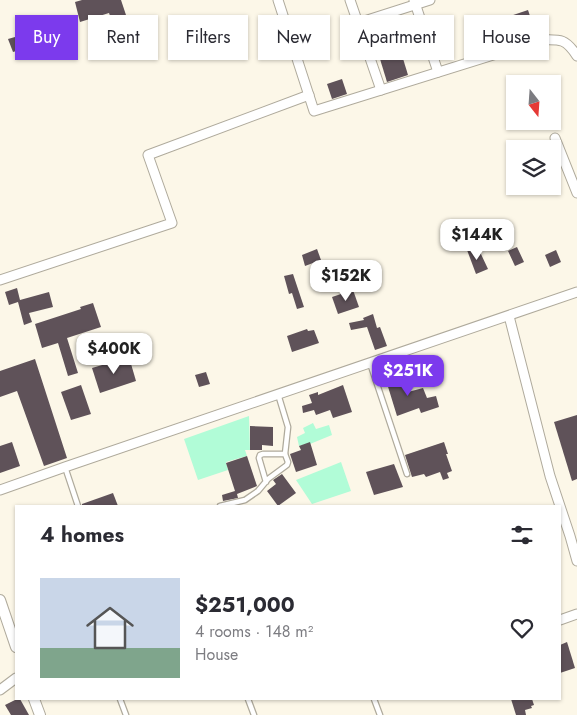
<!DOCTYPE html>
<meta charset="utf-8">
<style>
:root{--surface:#fff;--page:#f7f7f7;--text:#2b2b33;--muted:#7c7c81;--line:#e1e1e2;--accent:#7c3aed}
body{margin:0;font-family:Jost,sans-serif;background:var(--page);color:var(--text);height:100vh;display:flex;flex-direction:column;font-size:19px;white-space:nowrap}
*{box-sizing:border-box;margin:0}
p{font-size:16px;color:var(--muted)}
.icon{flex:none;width:28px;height:28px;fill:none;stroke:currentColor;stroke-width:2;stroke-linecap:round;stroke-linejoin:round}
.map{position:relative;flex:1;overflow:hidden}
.sheet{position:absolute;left:15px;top:505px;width:546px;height:195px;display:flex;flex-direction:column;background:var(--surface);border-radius:0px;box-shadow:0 1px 4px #0004}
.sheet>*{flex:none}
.banner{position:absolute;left:15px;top:15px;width:548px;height:45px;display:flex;gap:10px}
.needle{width:32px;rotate:163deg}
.tools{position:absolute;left:506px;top:75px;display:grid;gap:10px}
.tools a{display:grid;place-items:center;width:55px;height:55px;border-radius:0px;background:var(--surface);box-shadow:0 1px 4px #0004;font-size:25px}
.price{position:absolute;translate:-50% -42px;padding:0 11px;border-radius:10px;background:#fff;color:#222;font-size:16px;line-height:32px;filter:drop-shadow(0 1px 2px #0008)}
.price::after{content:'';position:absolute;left:50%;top:30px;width:15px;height:11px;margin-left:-8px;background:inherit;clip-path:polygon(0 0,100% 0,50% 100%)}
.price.on{background:var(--accent);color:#fff}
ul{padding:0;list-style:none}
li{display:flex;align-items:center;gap:15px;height:125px;padding:0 25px}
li+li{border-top:1px solid var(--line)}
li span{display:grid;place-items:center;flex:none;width:140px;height:100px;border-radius:0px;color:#555}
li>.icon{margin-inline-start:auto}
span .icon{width:60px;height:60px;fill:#fffc;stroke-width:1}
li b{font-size:21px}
h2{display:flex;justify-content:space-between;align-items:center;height:60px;padding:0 25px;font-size:21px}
.pill{padding:0 18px;border-radius:0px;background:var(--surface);box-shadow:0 1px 4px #0004;font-size:18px;line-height:45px}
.pill.on{background:var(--accent);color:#fff}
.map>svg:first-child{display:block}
.green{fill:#b1fcd7}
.building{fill:#5f5259}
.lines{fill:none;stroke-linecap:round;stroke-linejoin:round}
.service-casing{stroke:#afaa9c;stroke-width:7}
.minor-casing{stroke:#afaa9c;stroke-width:11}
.tertiary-casing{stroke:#afaa9c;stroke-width:12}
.service{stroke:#fff;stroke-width:4.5}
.minor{stroke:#fff;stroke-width:9}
.tertiary{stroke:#fff;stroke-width:10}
</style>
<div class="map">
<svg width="577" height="715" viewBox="0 0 577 715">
<rect width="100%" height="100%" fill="#fcf7e8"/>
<g class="green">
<polygon points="249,416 250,450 245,450 247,456 226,462 228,470 198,480 184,439"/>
<polygon points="313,423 316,429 329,425 332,435 310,444 310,443 299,446 297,437 305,433 303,428"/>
<polygon points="341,462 351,491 312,504 296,480"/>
</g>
<g class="building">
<polygon points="82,0 121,0 129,24 115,29 109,13 80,22 75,2"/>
<polygon points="528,10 536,34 515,41 507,17"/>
<polygon points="306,17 307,22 316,19 318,25 324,23 327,30 303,38 296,20"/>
<polygon points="22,35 26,48 13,52 8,39"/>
<polygon points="401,52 408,75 387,82 380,59"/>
<polygon points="342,79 347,94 332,99 327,84"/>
<polygon points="474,247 477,253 480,252 488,269 476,274 467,250"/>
<polygon points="517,247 524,262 515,266 508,251"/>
<polygon points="317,249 321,260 305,266 302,255"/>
<polygon points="556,250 561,262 550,267 545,255"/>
<polygon points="293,274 304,307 297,309 292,293 289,294 284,276"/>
<polygon points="17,288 20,300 49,292 53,307 29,313 32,322 24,325 18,302 9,305 5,292"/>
<polygon points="353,290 359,307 338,314 332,297"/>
<polygon points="93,303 101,327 67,338 78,373 68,376 58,343 42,348 35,324 81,309 80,307"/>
<polygon points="373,314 377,328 380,327 387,346 375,350 367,327 351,330 349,323 364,320 363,318"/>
<polygon points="307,329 308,331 314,330 319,343 292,352 287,336"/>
<polygon points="129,357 136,381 100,393 92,368"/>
<polygon points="35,359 67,458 44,466 17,391 0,397 0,371"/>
<polygon points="206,372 210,384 199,387 195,375"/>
<polygon points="402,372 408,392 423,388 427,398 436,396 439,407 421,413 419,408 397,416 385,377"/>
<polygon points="81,385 91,414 71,420 61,392"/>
<polygon points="343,385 352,412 333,418 330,410 316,415 314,410 303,413 302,406 312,403 309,395 318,392 318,395"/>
<polygon points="577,415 577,479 572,481 554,422"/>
<polygon points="250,426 273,427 273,446 262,445 262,450 250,450"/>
<polygon points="12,442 20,466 0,473 0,446"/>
<polygon points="310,442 317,465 296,472 290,454 301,450 299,446"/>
<polygon points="444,442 448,454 446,454 452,471 447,473 449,478 443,480 440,472 426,477 424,474 412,477 405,455"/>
<polygon points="247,456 257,486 237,494 238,498 223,501 222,495 235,491 226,463"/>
<polygon points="394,464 403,487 374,495 366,472"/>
<polygon points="282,474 296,493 278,506 267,491 276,484 273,480"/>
<polygon points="113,493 118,506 82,506 82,504"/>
<polygon points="567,642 575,668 560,673 560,645"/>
<polygon points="17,699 20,699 29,715 11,715 5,705"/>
<polygon points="511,699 532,699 534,705 531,706 532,708 525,710 526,715 516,715"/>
</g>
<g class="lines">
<g class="service-casing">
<g id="service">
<polyline points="370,363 407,474"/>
<polyline points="278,394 288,427 285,454"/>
<polyline points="65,467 78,506"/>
<polyline points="220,506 245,500 258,491 268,479 287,465 288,462 285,454 263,454 260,455 259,458 266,482"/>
<polyline points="120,699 126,715"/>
<polyline points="248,699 254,715"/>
<polyline points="374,699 380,715"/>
</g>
</g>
<g class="minor-casing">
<g id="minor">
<path d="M278,0L314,111L541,40C561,39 566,39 577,56"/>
<polyline points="350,0 381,90"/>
<polyline points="414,0 438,72"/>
<polyline points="358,23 430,0"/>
<polyline points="555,138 577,193"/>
<polyline points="0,280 172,223 148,155 309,95"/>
<polyline points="509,316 550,476 570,536 577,561"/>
<polyline points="0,490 65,467 577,292"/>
<polyline points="560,620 577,614"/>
<polyline points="0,690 16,678"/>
</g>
</g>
<g class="tertiary-casing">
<g id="tertiary">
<polyline points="0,600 16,647"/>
<polyline points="34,699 40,715"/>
</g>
</g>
<use href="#service" class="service"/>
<use href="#minor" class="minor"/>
<use href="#tertiary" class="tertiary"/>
</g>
</svg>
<div class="tools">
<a><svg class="needle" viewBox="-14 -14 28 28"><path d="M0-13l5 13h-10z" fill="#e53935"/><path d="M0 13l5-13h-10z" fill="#7c7c81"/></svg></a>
<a><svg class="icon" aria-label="layers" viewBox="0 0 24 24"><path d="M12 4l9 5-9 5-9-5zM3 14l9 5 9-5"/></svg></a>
</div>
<b class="price" style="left:477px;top:261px">$144K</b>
<b class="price" style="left:346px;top:302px">$152K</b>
<b class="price" style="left:114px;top:375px">$400K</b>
<b class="price on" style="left:408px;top:397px">$251K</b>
<div class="banner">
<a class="pill on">Buy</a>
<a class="pill">Rent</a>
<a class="pill">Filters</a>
<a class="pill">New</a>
<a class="pill">Apartment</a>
<a class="pill">House</a>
</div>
<section class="sheet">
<h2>4 homes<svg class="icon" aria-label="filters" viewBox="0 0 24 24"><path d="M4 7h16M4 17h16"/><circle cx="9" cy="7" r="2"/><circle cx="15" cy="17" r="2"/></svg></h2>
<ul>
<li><span style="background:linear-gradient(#c9d6e8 70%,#7fa58c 0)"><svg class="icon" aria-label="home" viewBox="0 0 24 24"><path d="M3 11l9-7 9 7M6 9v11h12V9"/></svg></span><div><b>$251,000</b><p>4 rooms · 148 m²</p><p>House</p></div><svg class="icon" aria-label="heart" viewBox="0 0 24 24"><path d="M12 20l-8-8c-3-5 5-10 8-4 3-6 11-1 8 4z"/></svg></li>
</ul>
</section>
</div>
